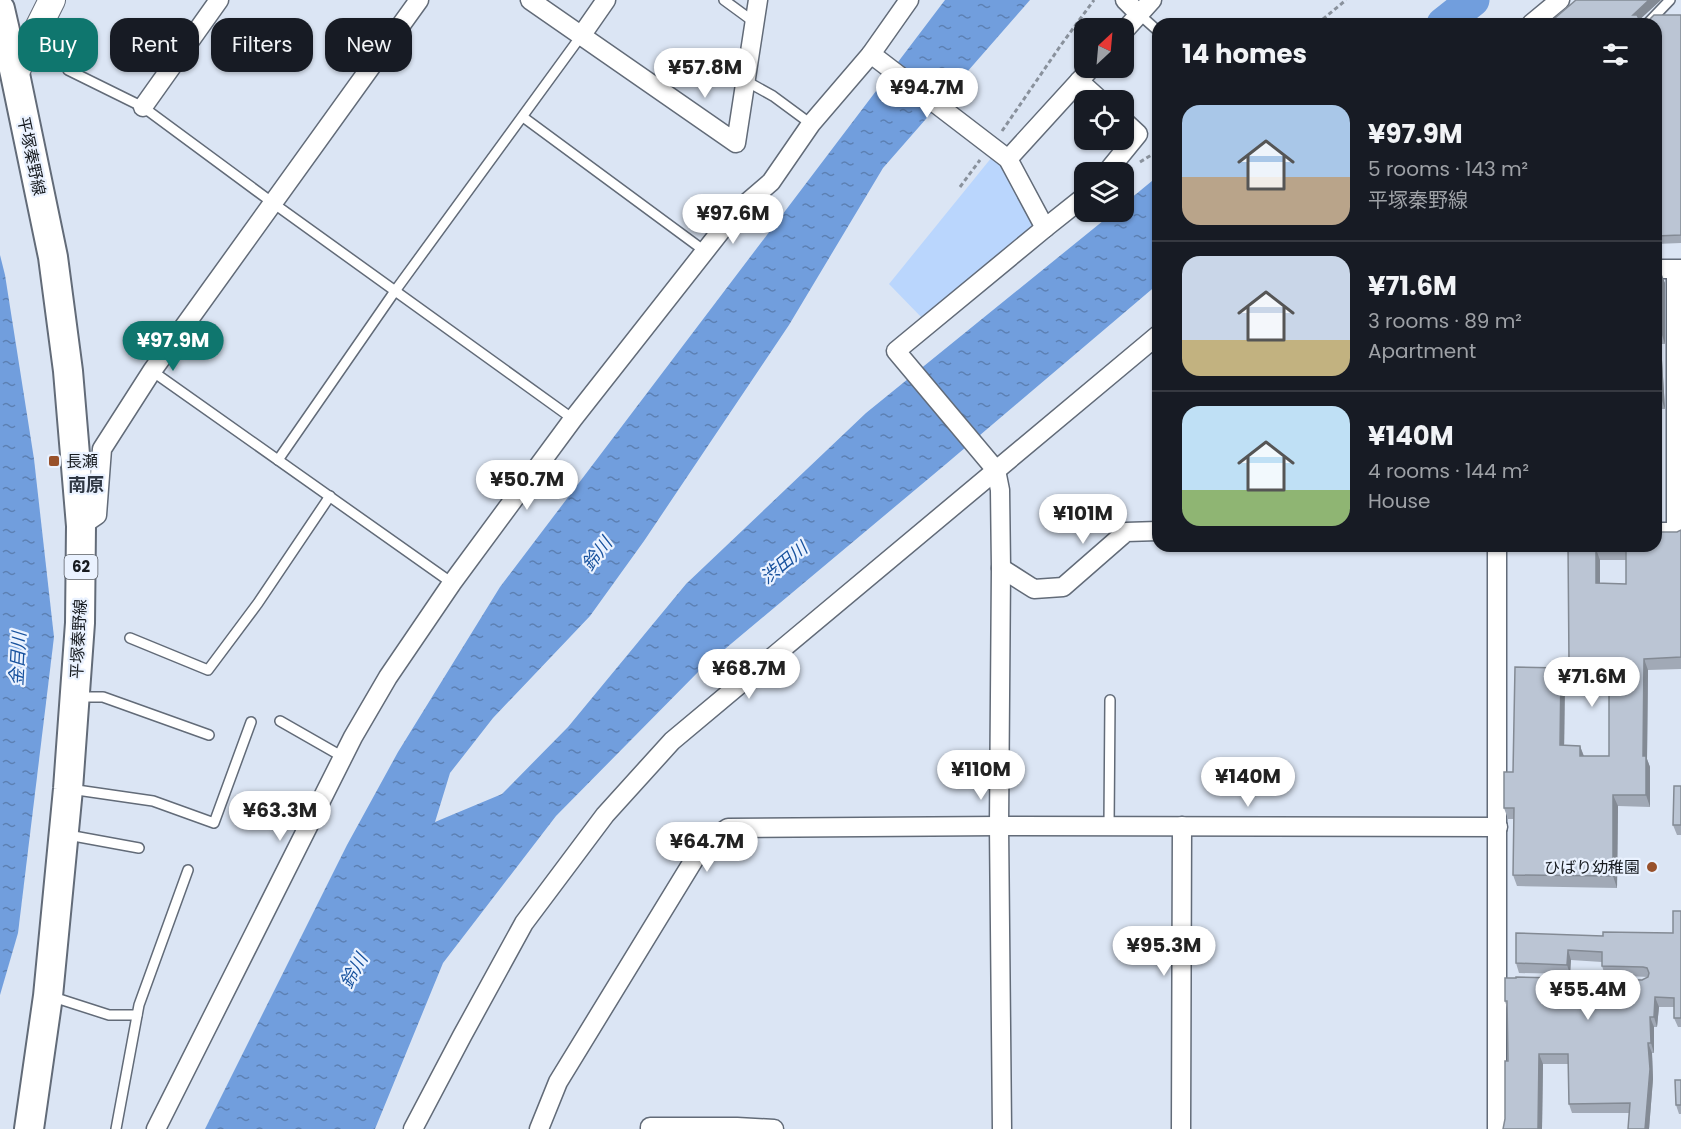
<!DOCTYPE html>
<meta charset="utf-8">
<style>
:root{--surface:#171b24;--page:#20242c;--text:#f1f3f6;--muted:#9ea1a6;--line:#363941;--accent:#0f766e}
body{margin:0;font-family:Poppins,"Noto Sans JP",sans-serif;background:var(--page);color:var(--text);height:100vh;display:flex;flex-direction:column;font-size:22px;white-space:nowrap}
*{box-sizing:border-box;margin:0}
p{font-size:20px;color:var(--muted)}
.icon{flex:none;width:33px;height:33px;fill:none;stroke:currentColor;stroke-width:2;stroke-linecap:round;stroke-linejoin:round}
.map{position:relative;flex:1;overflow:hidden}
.sheet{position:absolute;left:1152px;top:18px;width:510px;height:534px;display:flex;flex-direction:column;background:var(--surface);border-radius:18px;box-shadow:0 2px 4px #0004}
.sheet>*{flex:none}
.banner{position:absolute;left:18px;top:18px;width:570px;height:54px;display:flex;gap:12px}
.needle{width:39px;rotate:26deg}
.tools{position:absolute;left:1074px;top:18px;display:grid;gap:12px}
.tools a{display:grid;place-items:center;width:60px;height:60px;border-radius:12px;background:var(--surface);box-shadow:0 2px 4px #0004;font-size:30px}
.price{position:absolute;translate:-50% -51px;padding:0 14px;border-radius:21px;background:#fff;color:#222;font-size:20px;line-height:39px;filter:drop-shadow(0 2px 3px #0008)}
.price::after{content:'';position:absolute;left:50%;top:36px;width:18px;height:14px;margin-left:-9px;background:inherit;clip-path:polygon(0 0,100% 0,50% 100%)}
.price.active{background:var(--accent);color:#fff}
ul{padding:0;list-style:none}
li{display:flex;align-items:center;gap:18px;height:150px;padding:0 30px}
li+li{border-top:2px solid var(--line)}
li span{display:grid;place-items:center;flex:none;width:168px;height:120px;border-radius:18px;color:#555}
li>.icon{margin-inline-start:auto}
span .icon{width:72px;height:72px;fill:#fffc;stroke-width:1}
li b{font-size:26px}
h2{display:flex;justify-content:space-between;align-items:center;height:72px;padding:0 30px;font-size:26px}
.tag{padding:0 21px;border-radius:18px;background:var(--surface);box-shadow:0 2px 4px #0004;font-size:21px;line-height:54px}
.tag.active{background:var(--accent);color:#fff}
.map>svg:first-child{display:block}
.park{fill:#bad6fd}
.water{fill:url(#water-ripples)}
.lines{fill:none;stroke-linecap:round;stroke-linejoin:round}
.river{stroke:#719edd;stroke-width:33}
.lane-casing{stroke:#626b78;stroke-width:12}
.street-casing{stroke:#626b78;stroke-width:21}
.secondary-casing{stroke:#626b78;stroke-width:28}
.primary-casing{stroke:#626b78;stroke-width:32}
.path{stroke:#89919c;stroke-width:3;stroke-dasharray:4.5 3;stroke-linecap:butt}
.lane{stroke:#fff;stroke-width:9}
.street{stroke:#fff;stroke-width:18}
.secondary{stroke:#fff;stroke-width:26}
.primary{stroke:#fff;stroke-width:28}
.wall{fill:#a1a9b6;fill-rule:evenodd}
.shaded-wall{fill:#838a94}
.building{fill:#bbc5d4;stroke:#838a94;stroke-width:1.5;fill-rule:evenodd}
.poi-dot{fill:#98512b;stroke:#eaf2ff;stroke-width:2}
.labels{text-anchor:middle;stroke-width:4.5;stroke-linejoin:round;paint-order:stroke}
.shield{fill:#eaf2ff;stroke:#565b62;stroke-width:1.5}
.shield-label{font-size:15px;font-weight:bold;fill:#161a1f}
.street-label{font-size:16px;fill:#161a1f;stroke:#eaf2ff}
.poi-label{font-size:16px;fill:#161a1f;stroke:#eaf2ff;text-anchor:start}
.neighbourhood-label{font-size:18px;font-weight:bold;fill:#2f3743;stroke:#eaf2ff}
.water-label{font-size:18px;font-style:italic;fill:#18529e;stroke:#eaf2ff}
</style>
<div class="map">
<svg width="1681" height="1129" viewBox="0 0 1681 1129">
<defs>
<pattern id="water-ripples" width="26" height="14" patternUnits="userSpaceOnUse" patternTransform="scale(1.5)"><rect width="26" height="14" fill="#719edd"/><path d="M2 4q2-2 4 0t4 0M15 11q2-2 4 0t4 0" fill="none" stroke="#5c80b3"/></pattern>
</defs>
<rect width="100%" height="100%" fill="#dbe5f4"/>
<polygon class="park" points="992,157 1012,176 1033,228 923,319 889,284"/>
<g class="water">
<polygon points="945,0 1030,0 883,168 789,325 644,541 590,616 493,718 450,773 435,822 502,794 568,727 686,584 866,413 1114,212 1124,212 1124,204 1158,176 1158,284 946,464 701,669 556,816 443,963 375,1129 205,1129 347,845 398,752 500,587"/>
<polygon points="0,255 5,275 34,459 54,637 18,933 0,995"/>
</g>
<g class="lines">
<polyline class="river" points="1443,24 1473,0"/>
<g class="lane-casing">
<g id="lane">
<polyline points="724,0 754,22"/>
<polyline points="1139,14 1158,31"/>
<polyline points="1647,24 1670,0"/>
<polyline points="68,70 143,107 273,203 573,419"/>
<polyline points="746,81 773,96 811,124"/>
<polyline points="523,117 706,252"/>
<polyline points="152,371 452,583"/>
<polyline points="278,460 395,291 581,36"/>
<polyline points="130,638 208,670 258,603 330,496"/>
<polyline points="78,697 103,697 209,735"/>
<polyline points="280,721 343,757"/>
<polyline points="70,789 153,801 214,823 251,722"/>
<polyline points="1109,826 1110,700"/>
<polyline points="68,835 139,848"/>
<polyline points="50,996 109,1015 137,1015"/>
<polyline points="116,1129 139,1005 188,870"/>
</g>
</g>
<g class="street-casing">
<g id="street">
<polyline points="530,0 736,143 758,0"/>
<polyline points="909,0 871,54 1008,159 1045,228"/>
<polyline points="1125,0 1139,14"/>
<polyline points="1531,24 1560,0"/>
<polyline points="1124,31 1152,0"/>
<polyline points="581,36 606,0"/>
<polyline points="1079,81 1100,100"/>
<polyline points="143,107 219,0"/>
<polyline points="1008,159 1091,68"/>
<polyline points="1107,172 1138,134 1124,121"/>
<polyline points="1656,269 1681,269"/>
<polyline points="81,526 97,515 102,449 152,371 419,0"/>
<polyline points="1656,532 1681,532"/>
<polyline points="1676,532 1676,270"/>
<polyline points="1497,546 1497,1129"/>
<polyline points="1001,568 1034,589 1063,587 1126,532 1158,531"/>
<polyline points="156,1129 353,737 388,677 452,583 573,419 735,213 771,182 811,124 871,54"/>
<polyline points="413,1129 462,1036 524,923 605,815 672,741 1158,335"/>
<polyline points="539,1129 558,1082 703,845 728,828 999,826 1498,827"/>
<polyline points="650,1129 650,1127 737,1127 774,1129"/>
<polyline points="1002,1129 999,826 1001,568 1000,490 996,470 896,351 1045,228 1084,197"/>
<polyline points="1181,1129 1182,826"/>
</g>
</g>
<g class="secondary-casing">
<polyline id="secondary" points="15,74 52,0"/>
</g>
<g class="primary-casing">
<polyline id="primary" points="0,9 15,74 53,257 68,371 81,526 80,623 68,789 48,996 29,1129"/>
</g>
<g class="path">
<polyline points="1317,24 1346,0"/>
<polyline points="44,61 57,66"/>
<polyline points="1002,131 1061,45 1094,0"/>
<polyline points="1140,162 1158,151"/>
<polyline points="960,187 980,160"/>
</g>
<use href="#lane" class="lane"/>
<use href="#street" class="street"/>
<use href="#secondary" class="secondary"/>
<use href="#primary" class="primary"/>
</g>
<g class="wall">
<polygon points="1661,0 1639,20 1640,21 1647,22 1681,15 1681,243 1656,244 1656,24 1548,24"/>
<polygon points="1656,272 1665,283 1665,344 1661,344 1665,409 1661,409 1660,436 1657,436 1657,471 1656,471"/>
<path d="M1681,530V669L1648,670L1647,759L1650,767V807L1618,806L1617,888L1517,886L1513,875L1514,819H1508L1504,808L1513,772L1565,679L1564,745L1580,746L1584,756H1609V673L1573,674L1569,662L1568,546L1677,532ZM1600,560H1626V584H1600Z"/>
<polygon points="1681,786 1681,835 1677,835 1673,825"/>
<polygon points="1681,911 1681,1027 1678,1027 1674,1018 1674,1007 1659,1007 1657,1027 1654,1027 1654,1053 1652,1053 1653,1079 1649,1129 1628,1129 1630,1113 1572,1113 1569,1104 1568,1064 1543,1064 1542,1129 1503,1129 1505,1119 1508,1061 1507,1008 1505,1001 1642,980 1648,977 1605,975 1602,966 1602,962 1571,960 1570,974 1519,973 1516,963 1603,936 1673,933"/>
<polygon points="1681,1080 1681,1114 1679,1114 1676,1105"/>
</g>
<g class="shaded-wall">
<polygon points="1649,0 1661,0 1636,23 1633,15"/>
<polygon points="1661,272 1665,283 1665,344 1661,332"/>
<polygon points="1657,332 1661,344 1665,409 1661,398"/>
<polygon points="1657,398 1661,409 1660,436 1656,424"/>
<polygon points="1656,434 1657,436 1657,471 1656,467"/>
<polygon points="1596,549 1600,560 1600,595 1596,583"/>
<polygon points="1644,659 1648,670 1647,759 1650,767 1650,807 1646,795 1643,756"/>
<polygon points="1561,668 1565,679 1564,756 1560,745"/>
<polygon points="1580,746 1584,757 1580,756"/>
<polygon points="1613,795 1618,806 1617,888 1613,876"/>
<polygon points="1568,950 1571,960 1570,974 1567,965"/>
<polygon points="1655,997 1659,1007 1657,1027 1654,1017"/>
<polygon points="1650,1017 1654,1027 1654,1053 1651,1043"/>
<polygon points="1648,1043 1652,1053 1653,1079 1649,1129 1645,1129"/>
<polygon points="1539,1054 1543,1064 1542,1129 1538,1129"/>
</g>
<g class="building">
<polygon points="1576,0 1649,0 1633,15 1637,15 1640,21 1647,22 1654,15 1681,15 1681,235 1656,236 1656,24 1548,24"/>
<polygon points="1656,272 1661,272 1661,332 1657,332 1661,398 1657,398 1656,424"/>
<path d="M1681,530V657L1644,659L1643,756H1646V795H1613V876L1513,875L1514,808H1504V772H1513L1515,667L1561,668L1560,745L1580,746V756H1609V662H1569L1568,546H1656V532H1677ZM1596,549H1626V584L1596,583Z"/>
<polygon points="1674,786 1681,786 1681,825 1673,825"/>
<polygon points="1673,911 1681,911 1681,1018 1674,1018 1674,998 1655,997 1654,1017 1650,1017 1651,1043 1648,1043 1650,1069 1645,1129 1628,1129 1630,1103 1569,1104 1568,1054 1539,1054 1538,1129 1503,1129 1505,1119 1505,1061 1508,1061 1507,1001 1505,1001 1505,978 1516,978 1516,977 1642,980 1648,977 1649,973 1647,968 1643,967 1602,966 1602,952 1568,950 1567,965 1516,963 1516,933 1603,936 1603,932 1673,933"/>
<polygon points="1675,1080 1681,1080 1681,1105 1676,1105"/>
</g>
<g class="poi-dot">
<rect x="48" y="455" width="12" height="12" rx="3"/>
<circle cx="1652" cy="867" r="6"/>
</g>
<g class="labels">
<rect class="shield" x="64.5" y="555" width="33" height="24" rx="4.5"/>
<g class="shield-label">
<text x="81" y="572">62</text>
</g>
<g class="street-label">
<text transform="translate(32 156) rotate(78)" y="6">平塚秦野線</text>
<text transform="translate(78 639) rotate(-87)" y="6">平塚秦野線</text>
</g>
<g class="poi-label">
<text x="66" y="467">長瀬</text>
<text x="1640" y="873" text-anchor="end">ひばり幼稚園</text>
</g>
<g class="neighbourhood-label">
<text x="86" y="491">南原</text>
</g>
<g class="water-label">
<text transform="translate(597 554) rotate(-52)" y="6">鈴川</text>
<text transform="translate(784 563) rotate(-39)" y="6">渋田川</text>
<text transform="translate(18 659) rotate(-87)" y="6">金目川</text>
<text transform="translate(354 971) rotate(-61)" y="6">鈴川</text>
</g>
</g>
</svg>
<div class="tools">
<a><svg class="needle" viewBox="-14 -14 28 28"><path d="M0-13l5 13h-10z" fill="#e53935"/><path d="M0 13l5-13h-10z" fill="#9ea1a6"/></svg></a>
<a><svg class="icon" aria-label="locate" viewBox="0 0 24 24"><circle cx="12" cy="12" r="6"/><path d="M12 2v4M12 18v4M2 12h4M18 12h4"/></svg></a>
<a><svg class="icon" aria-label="layers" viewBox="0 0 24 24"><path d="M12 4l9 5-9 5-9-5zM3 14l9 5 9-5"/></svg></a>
</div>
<b class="price" style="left:705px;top:99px">¥57.8M</b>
<b class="price" style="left:927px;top:119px">¥94.7M</b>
<b class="price" style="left:733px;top:245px">¥97.6M</b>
<b class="price active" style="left:173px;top:372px">¥97.9M</b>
<b class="price" style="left:527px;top:511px">¥50.7M</b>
<b class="price" style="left:1083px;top:545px">¥101M</b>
<b class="price" style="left:749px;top:700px">¥68.7M</b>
<b class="price" style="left:1592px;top:708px">¥71.6M</b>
<b class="price" style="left:981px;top:801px">¥110M</b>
<b class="price" style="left:1248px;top:808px">¥140M</b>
<b class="price" style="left:280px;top:842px">¥63.3M</b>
<b class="price" style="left:707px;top:873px">¥64.7M</b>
<b class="price" style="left:1164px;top:977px">¥95.3M</b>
<b class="price" style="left:1588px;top:1021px">¥55.4M</b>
<div class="banner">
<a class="tag active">Buy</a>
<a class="tag">Rent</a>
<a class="tag">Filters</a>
<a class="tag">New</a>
</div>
<section class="sheet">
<h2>14 homes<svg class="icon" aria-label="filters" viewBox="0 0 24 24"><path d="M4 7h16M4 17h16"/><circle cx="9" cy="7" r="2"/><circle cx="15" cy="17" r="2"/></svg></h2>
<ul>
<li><span style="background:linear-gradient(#a9c7e8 60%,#b9a48a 0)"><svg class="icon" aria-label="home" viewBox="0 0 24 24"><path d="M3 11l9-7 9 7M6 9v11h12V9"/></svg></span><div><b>¥97.9M</b><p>5 rooms · 143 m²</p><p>平塚秦野線</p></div></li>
<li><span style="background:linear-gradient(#c9d6e8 70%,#c2b280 0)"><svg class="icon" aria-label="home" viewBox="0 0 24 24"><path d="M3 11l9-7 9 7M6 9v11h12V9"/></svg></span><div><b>¥71.6M</b><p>3 rooms · 89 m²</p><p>Apartment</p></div></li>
<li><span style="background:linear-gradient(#bfe0f5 70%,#8fb573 0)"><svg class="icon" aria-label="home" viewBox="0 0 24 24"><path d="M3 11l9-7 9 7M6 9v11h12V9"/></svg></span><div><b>¥140M</b><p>4 rooms · 144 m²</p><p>House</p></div></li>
</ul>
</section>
</div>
